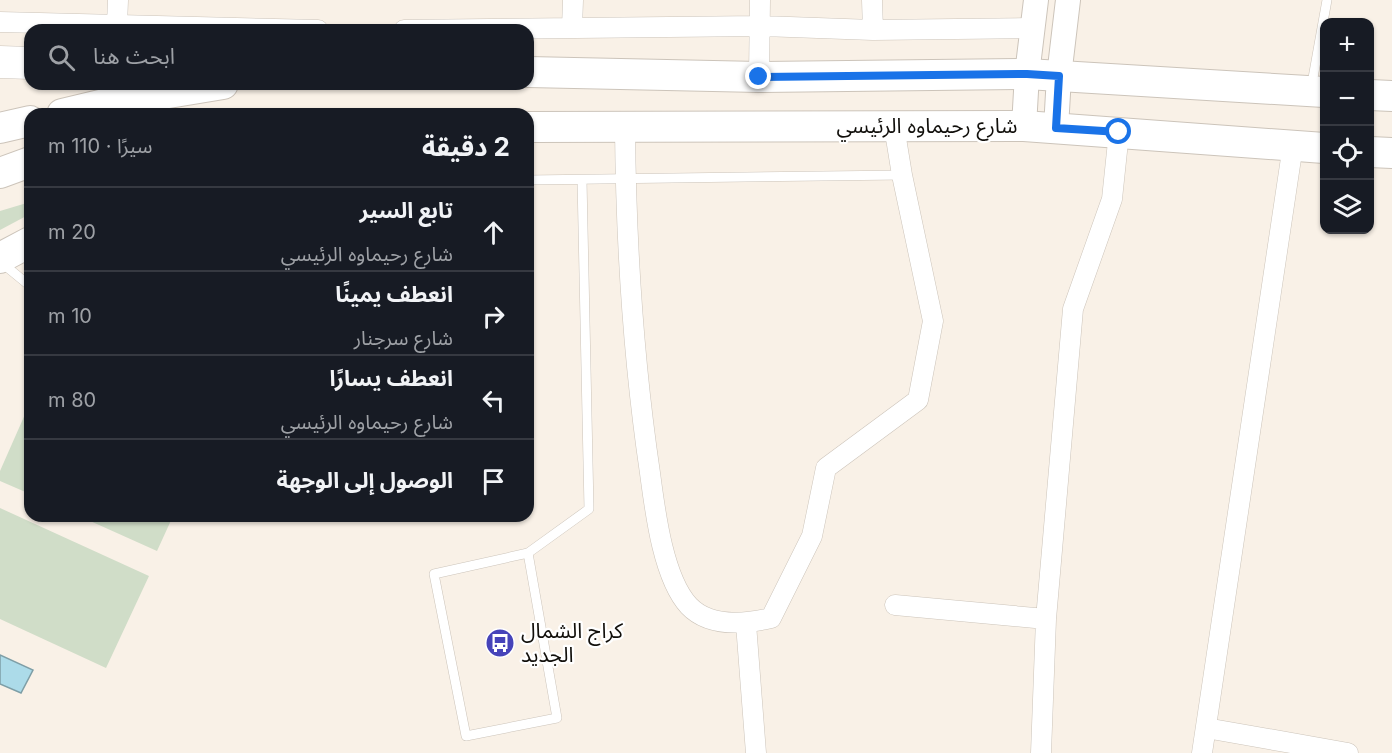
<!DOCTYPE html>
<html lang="ar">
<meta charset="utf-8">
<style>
:root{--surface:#171b24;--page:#20242c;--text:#f1f3f6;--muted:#9ea1a6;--line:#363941}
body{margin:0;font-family:Inter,"Noto Sans Arabic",sans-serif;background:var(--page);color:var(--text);direction:rtl}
.controls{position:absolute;right:18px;top:18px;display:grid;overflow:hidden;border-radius:12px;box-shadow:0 2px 4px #0004}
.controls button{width:54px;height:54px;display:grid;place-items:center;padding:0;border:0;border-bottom:2px solid var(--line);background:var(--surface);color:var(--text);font:30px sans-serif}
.stop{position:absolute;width:18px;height:18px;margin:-14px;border:4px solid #1a73e8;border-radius:50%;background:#fff}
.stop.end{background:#1a73e8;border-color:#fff;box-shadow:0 2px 6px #0008}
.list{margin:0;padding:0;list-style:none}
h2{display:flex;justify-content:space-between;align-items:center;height:78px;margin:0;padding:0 24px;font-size:26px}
h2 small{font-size:20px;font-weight:400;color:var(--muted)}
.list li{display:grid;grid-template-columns:39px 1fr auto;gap:18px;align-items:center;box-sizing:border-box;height:84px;padding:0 24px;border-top:2px solid var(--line)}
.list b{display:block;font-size:22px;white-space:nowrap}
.list p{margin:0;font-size:20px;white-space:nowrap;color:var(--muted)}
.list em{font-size:20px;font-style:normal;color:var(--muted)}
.icon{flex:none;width:33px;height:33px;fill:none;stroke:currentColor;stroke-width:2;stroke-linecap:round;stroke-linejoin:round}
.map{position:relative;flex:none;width:1392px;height:753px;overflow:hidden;direction:ltr}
.search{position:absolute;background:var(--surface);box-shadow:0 2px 4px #0004;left:24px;top:24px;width:510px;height:66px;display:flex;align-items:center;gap:15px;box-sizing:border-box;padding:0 21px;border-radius:18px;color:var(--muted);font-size:22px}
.panel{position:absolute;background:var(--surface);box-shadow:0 2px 4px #0004;left:24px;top:108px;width:510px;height:414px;border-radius:18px;direction:rtl}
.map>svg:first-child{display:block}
.green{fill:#d0ddc8}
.water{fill:#acdbe9;stroke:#7e9ea6;stroke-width:1.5}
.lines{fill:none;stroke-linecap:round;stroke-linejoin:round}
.service-casing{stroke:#ccc4ba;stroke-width:10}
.minor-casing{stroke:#ccc4ba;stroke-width:21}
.tertiary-casing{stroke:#ccc4ba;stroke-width:26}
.primary-casing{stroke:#ccc4ba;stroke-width:32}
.trunk-casing{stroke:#ccc4ba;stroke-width:33}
.service{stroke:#fff;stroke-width:9}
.minor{stroke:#fff;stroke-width:20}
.tertiary{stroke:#fff;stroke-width:24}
.primary{stroke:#fff;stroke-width:30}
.trunk{stroke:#fff;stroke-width:32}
.route{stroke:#1a73e8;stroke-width:8}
.labels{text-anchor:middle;stroke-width:4.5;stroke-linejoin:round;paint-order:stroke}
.street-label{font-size:21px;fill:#110f0b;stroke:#fff}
.poi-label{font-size:21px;fill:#110f0b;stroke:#fff;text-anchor:start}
</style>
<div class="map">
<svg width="1392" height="753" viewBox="0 0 1392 753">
<rect width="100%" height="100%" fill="#f9f1e7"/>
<!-- green -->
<path class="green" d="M30 202V214L0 230V211Z
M30 403V494L0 481V471Z
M0 508 149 576 106 668 0 619Z
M79 516H173L157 551Z"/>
<!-- water -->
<path class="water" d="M0 655 33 670 21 693 0 684Z"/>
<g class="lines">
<!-- service casing -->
<g class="service-casing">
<path id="service" d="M1311 89 1327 0
M528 180 902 175
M2 263 30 286
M528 553 434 574 466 736 557 718 528 553 589 509 582 180"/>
</g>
<!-- minor casing -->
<g class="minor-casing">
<path id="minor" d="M872 0 873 30
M0 22 318 30
M117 25 118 0
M572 28 573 0
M404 30 760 26 873 30 1031 28
M759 77 760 0
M625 128C626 243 633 358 650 473 655 511 663 578 689 606 710 628 745 624 771 618L812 536 826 468 918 400 933 321 902 175 894 126
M895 605 1046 619
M746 624 756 753
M1206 728 1348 753
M1041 753 1046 619 1073 309 1112 199 1119 132
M1202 753 1293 145"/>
</g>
<!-- tertiary casing -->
<g class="tertiary-casing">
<path id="tertiary" d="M1024 126 1027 74 1036 0
M1056 128 1059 76 1068 0"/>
</g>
<!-- primary casing -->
<g class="primary-casing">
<path id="primary" d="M528 72 759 77 1027 74 1324 92
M1370 95 1392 96
M62 114 108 103 223 84
M528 127 1024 126 1324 148
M0 128 30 121
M1370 152 1392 153
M0 173 30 162
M0 258 30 242"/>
</g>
<!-- trunk casing -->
<g class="trunk-casing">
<path id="trunk" d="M0 62 30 63"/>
</g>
<!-- service -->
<use href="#service" class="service"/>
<!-- minor -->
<use href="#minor" class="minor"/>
<!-- tertiary -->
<use href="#tertiary" class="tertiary"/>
<!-- primary -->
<use href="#primary" class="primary"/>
<!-- trunk -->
<use href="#trunk" class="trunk"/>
</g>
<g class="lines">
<!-- route -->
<path class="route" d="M759 77 1027 74 1059 76 1056 128 1119 132"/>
</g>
<!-- icons -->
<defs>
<g id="bus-disc" transform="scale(1.5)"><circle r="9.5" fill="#4643b9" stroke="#fff"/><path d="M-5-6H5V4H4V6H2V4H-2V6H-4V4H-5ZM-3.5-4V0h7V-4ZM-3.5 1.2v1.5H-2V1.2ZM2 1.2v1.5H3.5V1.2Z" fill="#fff"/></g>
</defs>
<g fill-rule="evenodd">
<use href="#bus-disc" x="500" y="643"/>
</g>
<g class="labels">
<!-- street labels -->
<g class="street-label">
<text x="927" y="133">شارع رحيماوه الرئيسي</text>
</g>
<!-- poi labels -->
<g class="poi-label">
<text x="521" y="638">كراج الشمال<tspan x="521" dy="24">الجديد</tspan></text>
</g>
</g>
</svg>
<div class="controls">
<button>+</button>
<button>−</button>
<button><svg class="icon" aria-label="locate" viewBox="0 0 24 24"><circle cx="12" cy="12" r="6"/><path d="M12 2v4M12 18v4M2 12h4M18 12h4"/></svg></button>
<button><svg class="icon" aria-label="layers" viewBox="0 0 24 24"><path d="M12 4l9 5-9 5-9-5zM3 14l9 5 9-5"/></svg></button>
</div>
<div class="stop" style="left:1119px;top:132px"></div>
<div class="stop end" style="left:759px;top:77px"></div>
<div class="search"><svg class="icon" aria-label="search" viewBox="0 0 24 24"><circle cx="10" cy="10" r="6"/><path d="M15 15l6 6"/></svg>ابحث هنا</div>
<section class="panel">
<h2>2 دقيقة<small>سيرًا · 110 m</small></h2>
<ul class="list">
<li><svg class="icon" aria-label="ahead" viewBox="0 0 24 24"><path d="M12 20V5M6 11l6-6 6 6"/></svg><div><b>تابع السير</b><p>شارع رحيماوه الرئيسي</p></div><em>20 m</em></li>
<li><svg class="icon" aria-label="right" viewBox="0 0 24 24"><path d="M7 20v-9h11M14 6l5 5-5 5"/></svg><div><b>انعطف يمينًا</b><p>شارع سرجنار</p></div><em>10 m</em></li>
<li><svg class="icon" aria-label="left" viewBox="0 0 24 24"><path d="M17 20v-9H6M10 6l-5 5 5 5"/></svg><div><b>انعطف يسارًا</b><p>شارع رحيماوه الرئيسي</p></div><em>80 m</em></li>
<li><svg class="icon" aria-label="arrive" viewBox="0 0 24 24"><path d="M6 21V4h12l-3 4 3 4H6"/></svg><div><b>الوصول إلى الوجهة</b></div></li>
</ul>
</section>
</div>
